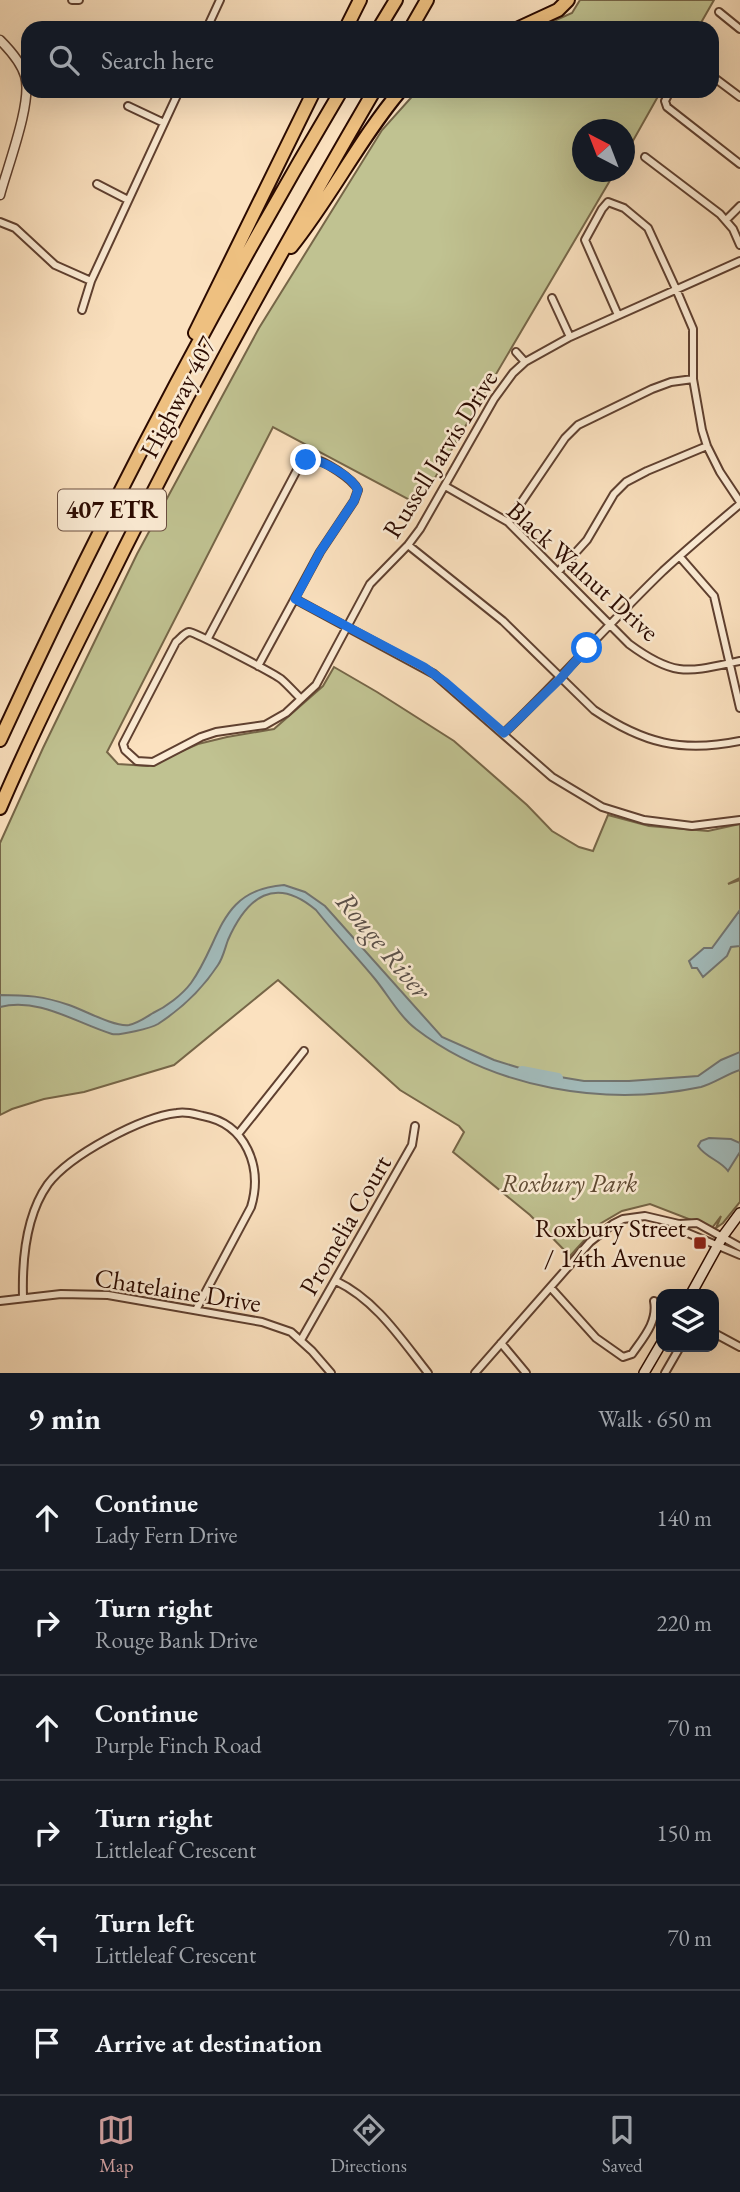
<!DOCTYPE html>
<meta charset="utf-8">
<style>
:root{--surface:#171b24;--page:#242831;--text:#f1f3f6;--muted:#9ea1a6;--line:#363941;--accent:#c59692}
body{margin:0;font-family:"EB Garamond",serif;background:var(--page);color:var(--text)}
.controls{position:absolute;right:21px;bottom:21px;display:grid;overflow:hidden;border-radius:14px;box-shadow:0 7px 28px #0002}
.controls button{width:63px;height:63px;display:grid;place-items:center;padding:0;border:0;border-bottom:2px solid var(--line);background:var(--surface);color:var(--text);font:35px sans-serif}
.compass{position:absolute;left:572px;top:119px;width:63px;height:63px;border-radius:50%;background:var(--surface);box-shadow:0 7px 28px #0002;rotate:318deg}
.stop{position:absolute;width:21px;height:21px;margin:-16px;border:5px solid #1a73e8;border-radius:50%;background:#fff}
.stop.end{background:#1a73e8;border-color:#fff;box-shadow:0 2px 7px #0008}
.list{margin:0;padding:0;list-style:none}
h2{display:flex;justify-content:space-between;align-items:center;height:91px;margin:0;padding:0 28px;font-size:30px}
h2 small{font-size:23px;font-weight:400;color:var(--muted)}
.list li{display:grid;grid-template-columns:46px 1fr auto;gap:21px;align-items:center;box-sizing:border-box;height:105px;padding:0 28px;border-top:2px solid var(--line)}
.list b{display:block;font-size:26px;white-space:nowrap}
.list p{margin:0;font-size:23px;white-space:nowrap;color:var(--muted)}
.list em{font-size:23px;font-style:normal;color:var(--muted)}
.icon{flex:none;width:38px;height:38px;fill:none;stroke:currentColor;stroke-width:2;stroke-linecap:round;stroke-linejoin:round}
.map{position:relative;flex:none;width:740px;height:1373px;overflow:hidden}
.search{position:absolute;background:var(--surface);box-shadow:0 7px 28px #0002;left:21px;right:21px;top:21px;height:77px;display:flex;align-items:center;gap:18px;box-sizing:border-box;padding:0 24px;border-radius:21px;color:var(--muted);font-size:26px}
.sheet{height:721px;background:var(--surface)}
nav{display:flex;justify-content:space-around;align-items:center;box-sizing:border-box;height:98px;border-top:2px solid var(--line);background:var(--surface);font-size:19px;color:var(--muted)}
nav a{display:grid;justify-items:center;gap:4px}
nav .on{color:var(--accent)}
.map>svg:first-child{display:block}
.green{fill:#c0c291;stroke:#766648;stroke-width:2}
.water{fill:#a2bbbb;stroke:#727470;stroke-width:2}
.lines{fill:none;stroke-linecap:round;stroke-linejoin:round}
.river{stroke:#a2bbbb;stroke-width:10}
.minor-casing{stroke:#5f4030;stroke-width:10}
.tertiary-casing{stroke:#5f4030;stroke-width:11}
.secondary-casing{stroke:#2b0a00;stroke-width:12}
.motorway-casing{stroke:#2b0a00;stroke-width:16}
.minor{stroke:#fcecd5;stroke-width:6}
.tertiary{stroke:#fcecd5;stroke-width:8}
.secondary{stroke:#fcecd5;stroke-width:9}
.motorway{stroke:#eec080;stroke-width:12}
.route{stroke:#1a73e8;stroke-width:9}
.poi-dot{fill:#8f2418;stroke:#fcecd5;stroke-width:2.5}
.labels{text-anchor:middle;stroke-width:5;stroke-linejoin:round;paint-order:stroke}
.shield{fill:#fcecd5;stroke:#6a4e40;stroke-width:2}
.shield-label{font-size:24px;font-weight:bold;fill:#2b0a00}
.street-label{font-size:26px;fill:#2b0a00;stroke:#fcecd5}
.park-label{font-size:26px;font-style:italic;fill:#5f4a33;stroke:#fcecd5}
.poi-label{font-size:26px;fill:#2b0a00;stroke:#fcecd5;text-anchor:end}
.water-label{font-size:28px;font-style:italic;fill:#5b514b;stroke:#fcecd5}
</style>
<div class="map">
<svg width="740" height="1373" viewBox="0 0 740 1373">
<rect width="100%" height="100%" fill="#fbe1bf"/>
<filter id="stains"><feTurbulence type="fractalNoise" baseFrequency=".00286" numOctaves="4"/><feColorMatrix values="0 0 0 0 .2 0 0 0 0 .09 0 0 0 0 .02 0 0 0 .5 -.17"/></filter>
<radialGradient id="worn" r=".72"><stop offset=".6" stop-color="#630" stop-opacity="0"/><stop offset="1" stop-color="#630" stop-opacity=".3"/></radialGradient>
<!-- green -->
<path class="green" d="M580 0H714L698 28H538L572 13Z
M417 91H661L625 155 624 130H582V172H615L419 505 273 427 107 752 118 764 148 766 198 744 227 737 274 729 323 686 334 667 377 692 454 741 527 805 552 831 579 847 593 851 608 815 649 826 708 831 740 824V878L728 884 740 880V1202L723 1223 716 1228 721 1216 712 1228 650 1204 622 1211 598 1225 570 1256 530 1215 453 1152 464 1132 459 1126 400 1090 278 980 174 1065 84 1092 44 1099 12 1109 0 1115V843L43 748 137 554 259 328 382 130Z"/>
<!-- water -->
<path class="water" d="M284 885 305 892 325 906 442 1037 494 1060 536 1073 584 1081H629L698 1076 721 1060 740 1052V1070C727 1074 713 1084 701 1087 606 1107 494 1089 416 1029 400 1017 388 995 375 979 356 956 335 934 316 910 275 875 247 897 228 940 225 948 223 958 218 965 203 988 181 1009 158 1024 151 1028 119 1036 112 1034 76 1023 39 997 0 1007V995C27 995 43 996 69 1005 84 1010 114 1027 129 1025 138 1023 145 1018 153 1013 166 1007 182 995 191 983 222 940 218 890 284 885Z
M740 910V946L731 947 727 956 703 977 697 968H692L689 961 704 948H712Z
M709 1138 731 1139 740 1143V1152L728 1171C720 1160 706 1158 698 1146L701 1141Z"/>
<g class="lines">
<!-- river -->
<path class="river" d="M522 1071 558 1078"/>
<!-- minor casing -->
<g class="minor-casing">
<path id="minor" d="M72 0H79
M719 12 740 29
M207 28 220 0
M712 76 740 97
M670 91 665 101 667 107 740 164
M128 106 164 123
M645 157 720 214 733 229 740 245
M97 184 128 200
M726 220 740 206
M0 222 15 228 55 265 91 281
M552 298 570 337
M82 310 91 281 179 91
M618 315 585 240 602 209 608 202 624 208 648 228 676 289 693 329V379L702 430 707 446 720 472 740 502
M516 352 525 362
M445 486 508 522 629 644C675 678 688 672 740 661
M508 522 565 438 578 425 652 389 671 382 693 379
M408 545 503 621 594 710C643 743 681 753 740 741
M680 557 714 596 740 708
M558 572 587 540 614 494 626 482 647 471 707 446
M295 599 434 674 552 777 602 807 644 820 692 826 740 820
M208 638 298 468C302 464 305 459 312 459 324 460 353 479 358 490L354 501 320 552 258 666
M301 699C294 692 288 685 281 679 273 673 195 632 189 632 184 633 180 639 176 642L123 744 125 750 137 761 153 762 201 737 216 732 265 725 286 713 316 685 370 584 408 545 420 529 494 399 513 373 525 362 570 337 740 261
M504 733C559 681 608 624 663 571 688 548 714 526 740 504
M239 1133 304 1051
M679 1224 683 1231 740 1255
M336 1281C376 1300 401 1339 428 1373
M551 1288 596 1338 623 1357 632 1354C643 1338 658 1322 654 1301
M23 1297C22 1260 26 1215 48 1184 70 1155 141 1117 177 1113 186 1111 194 1114 203 1116 246 1124 263 1167 251 1207L196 1310
M0 1301 61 1294 108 1295 262 1322 291 1332 312 1351 331 1373
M714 1333 740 1347
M301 1340 412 1145 415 1126
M501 1343 526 1373
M475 1373 590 1242 613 1224 623 1219 645 1216 679 1224 697 1223 740 1247
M665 1373 680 1347"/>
</g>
<!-- tertiary casing -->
<g class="tertiary-casing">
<path id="tertiary" d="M0 40C10 50 21 62 25 76 33 101 7 168 0 195"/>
</g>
<!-- secondary casing -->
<g class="secondary-casing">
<path id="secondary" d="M691 1294 723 1236 740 1213
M644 1373 661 1344"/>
</g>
<!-- motorway casing -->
<g class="motorway-casing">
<path id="motorway" d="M346 28 360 0
M379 28 396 0
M411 28 427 0
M519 28 558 10 568 0
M291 247C331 197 359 140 400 91
M195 333 314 91
M0 740C102 518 216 301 341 91
M0 808C32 733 68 661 105 588 188 419 279 254 374 91"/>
</g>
<!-- minor -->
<use href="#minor" class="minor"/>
<!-- tertiary -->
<use href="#tertiary" class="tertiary"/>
<!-- secondary -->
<use href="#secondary" class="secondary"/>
<!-- motorway -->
<use href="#motorway" class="motorway"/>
</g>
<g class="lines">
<!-- route -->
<path class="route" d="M306 460C320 457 352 477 358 490L354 501 320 552 295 599 424 667 445 682 504 733 560 679 587 648"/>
</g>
<!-- markers -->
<rect class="poi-dot" x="693" y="1236" width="14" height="14" rx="3.5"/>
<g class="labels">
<!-- shield labels -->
<rect class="shield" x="58" y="489.5" width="108" height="41" rx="5"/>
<g class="shield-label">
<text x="112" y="518">407 ETR</text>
</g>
<!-- street labels -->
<g class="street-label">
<text transform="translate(178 397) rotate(-62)" y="9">Highway 407</text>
<text transform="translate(440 454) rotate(-58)" y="9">Russell Jarvis Drive</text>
<text transform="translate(583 571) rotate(42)" y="9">Black Walnut Drive</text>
<text transform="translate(345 1225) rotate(-60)" y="9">Promelia Court</text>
<text transform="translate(178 1290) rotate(9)" y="9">Chatelaine Drive</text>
</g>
<!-- park labels -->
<g class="park-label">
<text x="569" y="1192">Roxbury Park</text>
</g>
<!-- poi labels -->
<g class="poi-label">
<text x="686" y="1237">Roxbury Street<tspan x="686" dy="30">/ 14th Avenue</tspan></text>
</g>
<!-- water labels -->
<g class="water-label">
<text transform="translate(384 945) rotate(50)" y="10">Rouge River</text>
</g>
</g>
<rect width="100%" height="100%" filter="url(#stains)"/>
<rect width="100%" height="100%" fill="url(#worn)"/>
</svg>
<div class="controls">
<button><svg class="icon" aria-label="layers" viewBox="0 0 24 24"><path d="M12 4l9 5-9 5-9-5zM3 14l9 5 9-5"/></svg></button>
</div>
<svg class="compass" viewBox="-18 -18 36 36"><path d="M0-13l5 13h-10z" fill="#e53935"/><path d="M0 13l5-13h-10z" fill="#9ea1a6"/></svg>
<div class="stop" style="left:587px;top:648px"></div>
<div class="stop end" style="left:306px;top:460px"></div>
<div class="search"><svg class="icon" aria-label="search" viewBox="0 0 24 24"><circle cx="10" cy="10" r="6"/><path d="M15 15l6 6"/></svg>Search here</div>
</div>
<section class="sheet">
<h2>9 min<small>Walk · 650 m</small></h2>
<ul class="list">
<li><svg class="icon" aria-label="ahead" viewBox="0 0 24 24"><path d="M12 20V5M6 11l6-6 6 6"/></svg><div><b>Continue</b><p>Lady Fern Drive</p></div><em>140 m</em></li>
<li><svg class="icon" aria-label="right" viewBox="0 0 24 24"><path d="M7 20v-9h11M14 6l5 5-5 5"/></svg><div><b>Turn right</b><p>Rouge Bank Drive</p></div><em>220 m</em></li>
<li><svg class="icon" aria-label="ahead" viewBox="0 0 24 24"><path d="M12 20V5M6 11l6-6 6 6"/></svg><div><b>Continue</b><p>Purple Finch Road</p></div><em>70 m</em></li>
<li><svg class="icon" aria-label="right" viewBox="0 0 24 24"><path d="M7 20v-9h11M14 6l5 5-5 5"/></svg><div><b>Turn right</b><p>Littleleaf Crescent</p></div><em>150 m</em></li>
<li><svg class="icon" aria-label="left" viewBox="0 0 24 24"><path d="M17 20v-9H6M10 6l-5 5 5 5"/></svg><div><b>Turn left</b><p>Littleleaf Crescent</p></div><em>70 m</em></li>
<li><svg class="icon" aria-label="arrive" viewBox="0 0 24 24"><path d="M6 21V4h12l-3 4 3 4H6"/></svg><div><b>Arrive at destination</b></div></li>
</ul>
</section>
<nav>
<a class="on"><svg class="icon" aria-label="map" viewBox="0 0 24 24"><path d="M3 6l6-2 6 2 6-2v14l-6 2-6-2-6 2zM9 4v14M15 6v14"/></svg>Map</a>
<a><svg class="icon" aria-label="directions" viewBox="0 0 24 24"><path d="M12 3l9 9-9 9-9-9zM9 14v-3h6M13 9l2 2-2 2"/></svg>Directions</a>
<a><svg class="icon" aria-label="saved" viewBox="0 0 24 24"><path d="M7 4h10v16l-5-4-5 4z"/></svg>Saved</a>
</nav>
